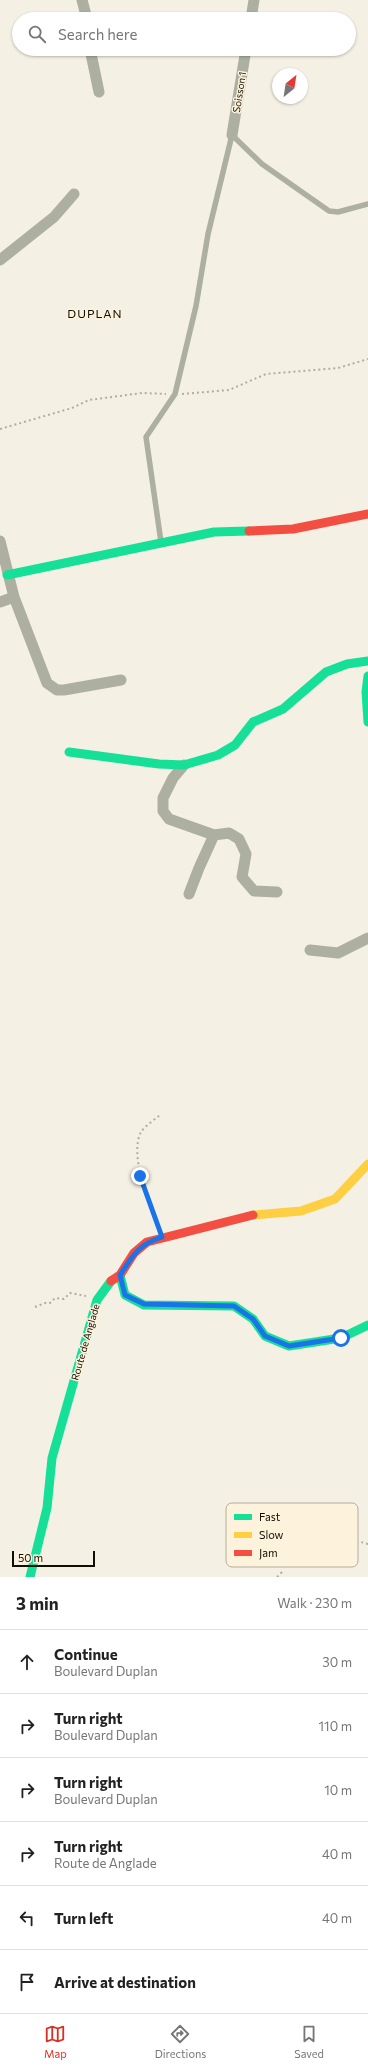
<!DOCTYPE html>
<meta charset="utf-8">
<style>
:root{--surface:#fff;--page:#f2f2f2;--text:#222;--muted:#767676;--line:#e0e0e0;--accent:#d93025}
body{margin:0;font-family:Commissioner,sans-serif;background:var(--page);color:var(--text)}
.compass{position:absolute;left:272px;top:68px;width:36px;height:36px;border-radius:50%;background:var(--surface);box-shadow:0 1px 3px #0004;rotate:30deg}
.scale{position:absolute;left:12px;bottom:10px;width:83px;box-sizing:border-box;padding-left:4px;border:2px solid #120e05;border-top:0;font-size:11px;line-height:14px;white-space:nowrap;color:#120e05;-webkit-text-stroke:3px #fdf3dc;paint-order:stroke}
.stop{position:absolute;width:12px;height:12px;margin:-9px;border:3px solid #1a73e8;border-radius:50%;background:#fff}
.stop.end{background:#1a73e8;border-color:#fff;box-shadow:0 1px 4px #0008}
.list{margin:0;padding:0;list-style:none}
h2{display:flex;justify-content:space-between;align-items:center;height:52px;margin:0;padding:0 16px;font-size:17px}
h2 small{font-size:13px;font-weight:400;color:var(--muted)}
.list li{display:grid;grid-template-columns:26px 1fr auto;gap:12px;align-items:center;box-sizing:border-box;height:64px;padding:0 16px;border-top:1px solid var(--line)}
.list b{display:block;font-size:15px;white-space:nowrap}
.list p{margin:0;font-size:13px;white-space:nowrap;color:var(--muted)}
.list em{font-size:13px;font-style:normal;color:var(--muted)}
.icon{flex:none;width:22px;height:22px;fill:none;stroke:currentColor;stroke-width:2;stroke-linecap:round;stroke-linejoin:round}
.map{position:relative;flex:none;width:368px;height:1577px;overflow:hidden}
.search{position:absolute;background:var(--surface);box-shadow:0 1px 3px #0004;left:12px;right:12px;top:12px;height:44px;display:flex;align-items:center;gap:10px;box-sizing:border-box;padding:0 14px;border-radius:22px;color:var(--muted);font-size:15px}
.sheet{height:436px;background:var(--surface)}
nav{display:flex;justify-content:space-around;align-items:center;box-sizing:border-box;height:56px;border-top:1px solid var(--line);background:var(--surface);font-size:11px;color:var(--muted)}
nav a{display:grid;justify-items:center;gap:2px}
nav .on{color:var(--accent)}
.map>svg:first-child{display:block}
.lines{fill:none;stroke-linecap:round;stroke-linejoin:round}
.path{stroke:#aeaea3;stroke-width:2;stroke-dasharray:2 3;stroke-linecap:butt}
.lane{stroke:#adafa1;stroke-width:5.5}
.street{stroke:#adafa1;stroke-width:11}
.fast{stroke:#16e098;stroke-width:9}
.slow{stroke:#ffcf43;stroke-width:9}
.jam{stroke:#f24e42;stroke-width:9}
.route{stroke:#1a73e8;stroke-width:5}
.labels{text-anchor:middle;stroke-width:3;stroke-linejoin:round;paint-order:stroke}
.street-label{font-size:10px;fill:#120e05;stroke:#fdf3dc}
.quarter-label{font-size:12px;letter-spacing:1px;fill:#120e05;stroke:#fdf3dc}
.key{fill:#fdf3dc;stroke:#b6ae9c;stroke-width:1}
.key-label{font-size:11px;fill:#120e05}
</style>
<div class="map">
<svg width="368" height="1577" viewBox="0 0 368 1577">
<rect width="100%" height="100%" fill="#f5f0e4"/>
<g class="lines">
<!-- path -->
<path class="path" d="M182 394 229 390 266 374 338 368 368 359
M0 429 72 408 89 400 142 393 166 394
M158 1226C149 1205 129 1154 141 1132 145 1126 154 1120 160 1115
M35 1307 45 1303H50L55 1298 64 1299 70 1293 86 1296
M317 1543C339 1537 347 1538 368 1544
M277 1577 282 1572"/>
<!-- lane -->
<path class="lane" d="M232 135 262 164 329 211 338 212 368 204
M161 542 146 437 175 394 196 306 208 234 232 135"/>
<!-- street -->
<path class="street" d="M82 0 87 19
M251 19 254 0
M90 49 99 92
M232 135 246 49
M0 260 54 217 74 194
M0 541 14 597 47 683 57 690H64L121 680
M0 602 14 597
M184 765 173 778 163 798V811L169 819 214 835 229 833 239 839 246 854 242 877 254 891 277 892
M189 894 199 868 214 835
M310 950 338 953 368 938"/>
<!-- fast -->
<path class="fast" d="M7 575 214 532 249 531
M368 676 366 692 368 722
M69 752 159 764 184 765 218 755 235 745 253 722 283 709 326 672 347 664 368 661
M120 1275 125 1295 144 1305 234 1306 253 1319 265 1336 289 1346 341 1338 368 1325
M30 1577 47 1508 52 1458 97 1300 111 1281"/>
<!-- slow -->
<path class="slow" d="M253 1215 301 1211 335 1199 368 1164"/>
<!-- jam -->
<path class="jam" d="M249 531 293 529 368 514
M111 1281 120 1275 134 1253 147 1242 253 1215"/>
</g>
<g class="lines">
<!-- route -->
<path class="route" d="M140 1176 162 1237C138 1245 134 1254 120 1275L125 1295 144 1304 234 1306 253 1319 265 1336 289 1346 341 1338"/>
</g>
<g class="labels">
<!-- street labels -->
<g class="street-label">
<text transform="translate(239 92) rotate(-81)" y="4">Soisson 1</text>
<text transform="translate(85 1342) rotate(-74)" y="4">Route de Anglade</text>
</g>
<!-- quarter labels -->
<g class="quarter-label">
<text x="95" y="318">DUPLAN</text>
</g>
</g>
<!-- legend -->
<rect x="226" y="1503" width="132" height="64" rx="6" class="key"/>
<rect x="234" y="1514" width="18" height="6" fill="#16e098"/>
<rect x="234" y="1532" width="18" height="6" fill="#ffcf43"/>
<rect x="234" y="1550" width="18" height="6" fill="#f24e42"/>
<g class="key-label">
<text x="259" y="1521">Fast</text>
<text x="259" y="1539">Slow</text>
<text x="259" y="1557">Jam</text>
</g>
</svg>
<svg class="compass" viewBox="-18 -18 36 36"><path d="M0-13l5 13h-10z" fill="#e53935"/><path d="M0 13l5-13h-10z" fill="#767676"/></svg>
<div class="scale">50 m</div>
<div class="stop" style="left:341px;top:1338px"></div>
<div class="stop end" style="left:140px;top:1176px"></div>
<div class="search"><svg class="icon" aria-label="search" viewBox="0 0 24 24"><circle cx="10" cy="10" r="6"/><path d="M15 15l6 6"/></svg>Search here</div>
</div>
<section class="sheet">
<h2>3 min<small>Walk · 230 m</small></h2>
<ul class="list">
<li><svg class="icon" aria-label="ahead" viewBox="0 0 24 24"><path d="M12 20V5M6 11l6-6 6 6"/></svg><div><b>Continue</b><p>Boulevard Duplan</p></div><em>30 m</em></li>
<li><svg class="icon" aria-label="right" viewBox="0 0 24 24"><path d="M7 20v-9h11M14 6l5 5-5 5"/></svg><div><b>Turn right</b><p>Boulevard Duplan</p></div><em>110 m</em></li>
<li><svg class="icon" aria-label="right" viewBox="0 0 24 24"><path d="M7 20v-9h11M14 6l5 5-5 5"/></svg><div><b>Turn right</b><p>Boulevard Duplan</p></div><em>10 m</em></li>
<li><svg class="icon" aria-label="right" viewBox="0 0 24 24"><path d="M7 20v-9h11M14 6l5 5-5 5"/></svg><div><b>Turn right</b><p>Route de Anglade</p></div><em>40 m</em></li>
<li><svg class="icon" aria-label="left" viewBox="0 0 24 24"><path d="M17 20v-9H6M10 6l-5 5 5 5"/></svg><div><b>Turn left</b></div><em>40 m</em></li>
<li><svg class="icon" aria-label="arrive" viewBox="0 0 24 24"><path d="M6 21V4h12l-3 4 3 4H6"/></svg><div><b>Arrive at destination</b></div></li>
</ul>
</section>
<nav>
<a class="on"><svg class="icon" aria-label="map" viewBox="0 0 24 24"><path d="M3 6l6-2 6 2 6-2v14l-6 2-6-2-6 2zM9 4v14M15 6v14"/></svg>Map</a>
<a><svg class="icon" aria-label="directions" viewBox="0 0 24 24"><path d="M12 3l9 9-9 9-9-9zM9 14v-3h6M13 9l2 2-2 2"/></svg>Directions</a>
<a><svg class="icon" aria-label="saved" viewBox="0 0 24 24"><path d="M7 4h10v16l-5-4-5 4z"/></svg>Saved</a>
</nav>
